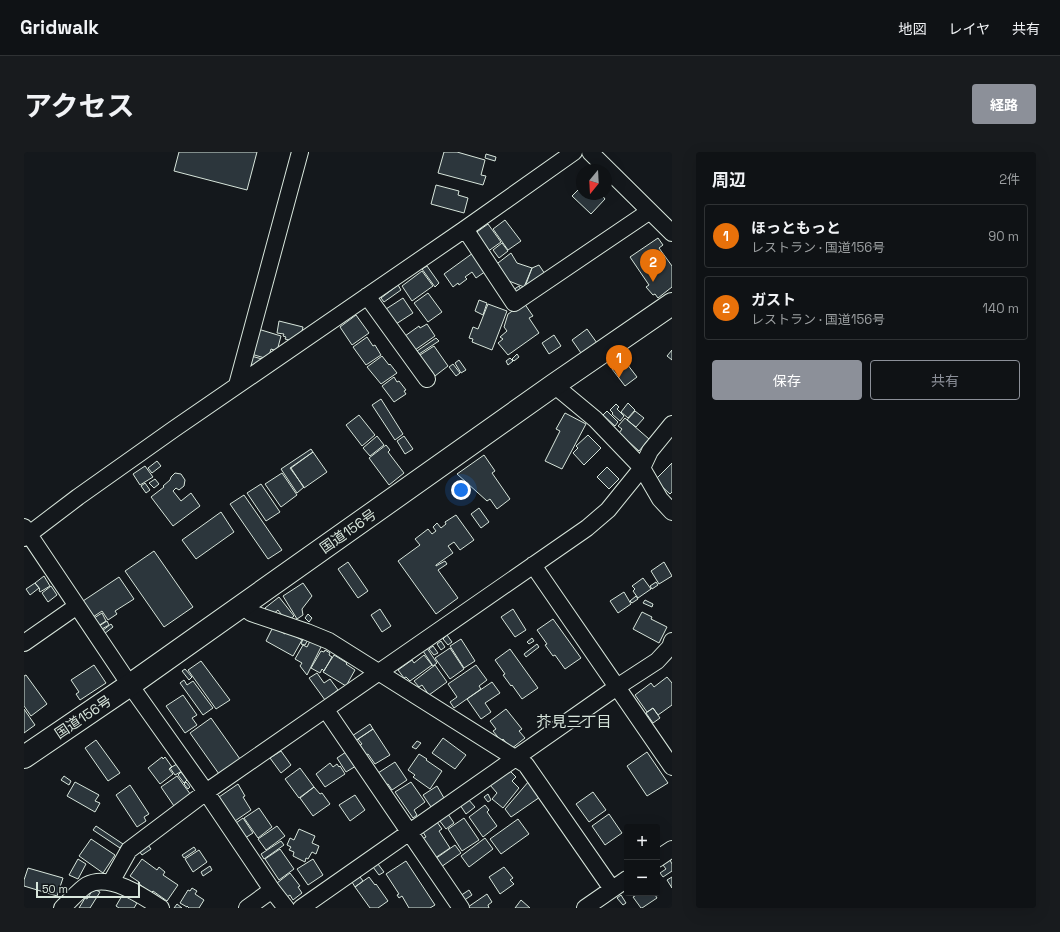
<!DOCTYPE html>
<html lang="ja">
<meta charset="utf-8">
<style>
:root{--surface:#0f1215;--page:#181b1e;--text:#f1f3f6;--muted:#9b9ea0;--line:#2f3234;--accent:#8c9099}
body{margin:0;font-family:"Space Grotesk","Noto Sans JP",sans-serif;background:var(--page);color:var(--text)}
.controls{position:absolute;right:12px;bottom:12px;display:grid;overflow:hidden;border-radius:4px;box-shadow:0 4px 16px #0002}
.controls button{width:36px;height:36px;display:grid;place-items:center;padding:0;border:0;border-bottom:1px solid var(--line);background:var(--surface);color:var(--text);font:20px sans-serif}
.compass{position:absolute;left:552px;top:12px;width:36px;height:36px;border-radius:50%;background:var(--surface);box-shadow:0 4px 16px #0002;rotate:198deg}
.scale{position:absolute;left:12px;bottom:10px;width:104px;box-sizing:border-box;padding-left:4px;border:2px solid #d8e6dc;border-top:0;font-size:11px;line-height:14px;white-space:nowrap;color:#d8e6dc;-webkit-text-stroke:3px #14181c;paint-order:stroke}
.you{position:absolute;left:437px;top:338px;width:14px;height:14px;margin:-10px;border:3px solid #fff;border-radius:50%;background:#1a73e8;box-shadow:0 0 0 6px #1a73e833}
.badge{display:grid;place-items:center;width:26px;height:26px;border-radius:50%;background:var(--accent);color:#fff;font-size:13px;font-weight:700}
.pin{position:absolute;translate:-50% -33px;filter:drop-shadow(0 1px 2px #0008)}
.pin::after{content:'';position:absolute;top:21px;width:14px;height:12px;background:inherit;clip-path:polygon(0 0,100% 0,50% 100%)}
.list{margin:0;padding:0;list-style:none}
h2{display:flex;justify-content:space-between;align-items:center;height:52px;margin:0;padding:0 16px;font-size:17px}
h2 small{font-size:13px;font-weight:400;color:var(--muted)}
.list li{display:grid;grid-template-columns:26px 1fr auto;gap:12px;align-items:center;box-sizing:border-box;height:64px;margin:0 8px 8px;padding:0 8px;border:1px solid var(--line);border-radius:4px}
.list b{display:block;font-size:15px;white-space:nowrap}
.list p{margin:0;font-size:13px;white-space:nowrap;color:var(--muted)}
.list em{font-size:13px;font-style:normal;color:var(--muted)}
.actions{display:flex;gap:8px;padding:12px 16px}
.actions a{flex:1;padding:9px 0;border:1px solid var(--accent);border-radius:4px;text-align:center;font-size:14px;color:var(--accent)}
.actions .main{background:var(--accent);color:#fff}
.map{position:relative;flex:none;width:648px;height:756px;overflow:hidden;border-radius:4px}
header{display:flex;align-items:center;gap:24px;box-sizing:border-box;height:56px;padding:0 20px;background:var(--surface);border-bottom:1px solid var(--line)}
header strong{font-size:19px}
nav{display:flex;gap:22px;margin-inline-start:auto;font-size:14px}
.intro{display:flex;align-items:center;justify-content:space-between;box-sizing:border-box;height:96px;padding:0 24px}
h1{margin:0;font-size:28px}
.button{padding:10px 18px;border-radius:4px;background:var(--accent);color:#fff;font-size:14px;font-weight:700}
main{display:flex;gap:24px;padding:0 24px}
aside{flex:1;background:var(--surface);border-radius:4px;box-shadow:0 4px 16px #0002}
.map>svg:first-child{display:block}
.building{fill:#2c363c;stroke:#d8e6dc}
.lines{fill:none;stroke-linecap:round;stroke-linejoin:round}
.minor-casing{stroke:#d8e6dc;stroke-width:18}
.highway-casing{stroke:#d8e6dc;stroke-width:24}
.minor{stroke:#14181c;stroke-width:16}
.highway{stroke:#14181c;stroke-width:22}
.labels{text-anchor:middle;stroke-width:3;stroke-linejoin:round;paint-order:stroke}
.street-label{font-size:14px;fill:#d8e6dc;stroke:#14181c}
.neighbourhood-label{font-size:15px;fill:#d8e6dc;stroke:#14181c}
</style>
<header>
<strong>Gridwalk</strong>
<nav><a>地図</a><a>レイヤ</a><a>共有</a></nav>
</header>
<div class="intro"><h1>アクセス</h1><a class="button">経路</a></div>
<main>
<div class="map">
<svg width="648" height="756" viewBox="0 0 648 756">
<rect width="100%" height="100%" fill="#14181c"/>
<!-- building -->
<path class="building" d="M155 0H233L223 38 150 19Z
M420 0H433L461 8 457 23 462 24 459 33 414 21Z
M462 2 472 5 471 9 461 6Z
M412 33 435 39 434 43 444 46 440 61 407 52Z
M558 34V42H577L581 47 567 62 548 44Z
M481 68 497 89 484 98 469 77Z
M464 72 477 90 463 100 450 82Z
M634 86 639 93 635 96 648 114V135L634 146 631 142 629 143 622 135 625 133 606 105Z
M478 91 484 99 475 106 469 98Z
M449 101 462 119 452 126 448 120 441 125 443 127 435 133 434 131 429 135 420 122Z
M487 101 493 111 508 116 500 135 480 127 470 114Z
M515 113 521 122 503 134 502 132 508 116Z
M403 114 415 131 411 135 398 117Z
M398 119 409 134 388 149 378 134Z
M374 133 377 138 360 150 357 146Z
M495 134 498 139 492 143 489 138Z
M404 141 418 160 404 170 390 151Z
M379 146 389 161 372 172 362 157Z
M455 148 463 151 459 163 451 159Z
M500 151 509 164 505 166 515 181 484 203 474 191 479 187 476 185 483 179 480 175 484 162Z
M464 152 483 159 468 198 448 190 449 187 445 186 449 175 454 177Z
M332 163 345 181 328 193 316 175Z
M255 169 279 175 277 184 269 189 261 187 262 185 259 184 260 182 253 181Z
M403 172 411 184 391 198 381 184 395 174 396 176Z
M234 177 257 184 253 199 247 197 244 207 227 202Z
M563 177 573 191 557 201 548 188Z
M530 183 537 194 525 202 518 191Z
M343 185 349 194 351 193 357 203 342 213 329 195Z
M412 186 415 189 395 202 393 199Z
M410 194 424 214 411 224 407 218 406 219 396 203Z
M648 198V208L643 204Z
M493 202 495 205 490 209 488 207Z
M227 204 242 208 223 217Z
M358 204 365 213 366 212 373 221 357 232 343 215Z
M486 206 489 209 484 213 482 209Z
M435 208 442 218 437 221 431 211Z
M600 208 613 225 601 234 588 217Z
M429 212 436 221 432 224 425 215Z
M370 225 373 230 375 229 382 238 380 239 382 242 370 250 358 234Z
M357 247 379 282 371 288 348 253Z
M604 251 611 258 604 266 597 260Z
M592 252 595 255 593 257 600 264 596 269 588 262 589 261 586 258Z
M583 259 594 270 591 274 579 263Z
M611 259 620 266 612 275 603 268Z
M541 261 562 272 538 317 521 309 536 279 532 277Z
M335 263 351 283 338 294 322 273Z
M601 266 625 287 615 299 595 281 598 277 594 274Z
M564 283 577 296 560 313 549 301 554 296 552 294Z
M353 284 360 293 346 304 339 296Z
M380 284 389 297 381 302 373 289Z
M362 293 366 298 364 300 380 321 365 333 345 306Z
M287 297 289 300 266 316 280 335 273 341 257 317Z
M289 300 303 320 280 336 267 316Z
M460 303 471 319 468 321 486 347 473 357 466 347 463 349 433 322Z
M133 309 137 314 128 321 124 316Z
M648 311V340L646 342 632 329V327Z
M121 314 129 325 116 333 109 322Z
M583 315 595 327 585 337 573 325Z
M151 321 157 322 161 328 160 334 155 338 152 336 149 339 157 349 167 341 176 354 149 374 127 345 140 335 139 334 146 328 147 325Z
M258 321 273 343 257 355 241 332Z
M131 327 135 332 130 336 125 331Z
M121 331 126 338 122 341 117 334Z
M237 332 256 360 242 369 223 341Z
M220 343 258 398 244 407 206 352Z
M455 356 465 370 457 376 447 362Z
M197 360 210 380 172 407 158 388Z
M432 363 450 388 436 398 430 390 424 394 429 401 412 413V414L421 409 423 412 414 418 434 446 412 462 374 409 396 393 391 387 404 377 408 382 412 379 409 375 413 371 417 376 422 372 421 370Z
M130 399 169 455 140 475 101 419Z
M324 410 344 439 334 446 314 417Z
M640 410 648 424 635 432 627 419Z
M20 424 26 434 16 440 15 438 16 437 11 431Z
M95 425 110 447 91 459 93 462 84 468 78 459 69 465 59 449Z
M619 426 627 437 614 446 609 439 611 437 608 434Z
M632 430 634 433 628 437 626 434Z
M11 431 15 436 6 443 2 437Z
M279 431 288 444 278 457 279 463 273 467 259 444Z
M27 434 33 443 24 450 18 441Z
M600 440 607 452 594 461 586 449Z
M612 444 614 447 608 451 606 449Z
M255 445 270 464 263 470 254 458 247 464 241 456Z
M621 448 629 452 628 455 619 451Z
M356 457 367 474 358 480 347 463Z
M489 457 502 478 491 485 477 465Z
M618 460 628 465 627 467 643 475 635 491 609 477Z
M78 461 82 469 74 474 70 466Z
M284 462 288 466 285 470 281 466Z
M529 467 557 506 541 517 531 503 529 504 521 493 523 492 513 478Z
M83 469 85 473 78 477 75 474Z
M87 472 89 475 80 482 78 479Z
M249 475 261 482 263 480 278 488 269 504 242 489Z
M281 482 286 484 281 493 277 492Z
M423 483 428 490 424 493 419 487Z
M508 486 510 489 505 492 503 490Z
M287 487 298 493 283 523 276 514 278 511 271 507 279 493 283 495Z
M437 487 451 509 440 516 426 494Z
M417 489 421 495 417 498 413 492Z
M513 492 515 495 502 505 500 502Z
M409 494 414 501 410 503 405 497Z
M403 496 413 511 409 514 399 499Z
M426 496 440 517 426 527 411 506Z
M486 497 514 536 498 547 488 533 487 534 479 523 481 522 471 508Z
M301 498 306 501 305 503 308 505 300 519 298 517 296 521 287 516 297 499 300 500Z
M310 503 323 511 322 512 331 518 322 534 299 520Z
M400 503 408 513 386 529 382 525 380 526 374 518 388 508 390 511Z
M177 509 206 548 192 557 164 518Z
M70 513 82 531 56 548 52 542 55 540 47 528Z
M411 513 423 530 405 543 398 533 395 535 390 529Z
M452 513 463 528 455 534 457 537 430 556 426 550 433 545 424 532Z
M161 517 168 525 165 528 158 519Z
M293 521 300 531 306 527 314 538 301 548 285 526Z
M2 523 23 552 7 564 0 554V524Z
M643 525 648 531V553L634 563 629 556 623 560 611 543 627 531 630 535Z
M160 528 163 533 169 529 189 556 179 563 156 531Z
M468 530 476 541 461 551 467 560 457 567 443 547Z
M159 543 173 563 168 566 173 573 161 581 142 554Z
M629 556 636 566 629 571 622 561Z
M0 557 11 573 0 581Z
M482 557 498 577 495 579 501 586 487 597 479 587 477 589 469 579 472 577 466 569Z
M187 566 216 607 195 622 166 581Z
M346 572 349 577 331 589 328 584Z
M349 577 366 603 351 612 344 602 342 603 336 593 338 592 334 587Z
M419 586 442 603 431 617 408 601Z
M72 588 96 621 84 629 61 596Z
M393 589 397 591 392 597 388 595Z
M257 599 267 613 257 621 246 606Z
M322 600 332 614 322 620 313 606Z
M623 600 644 631 623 644 603 614Z
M395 602 403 607 402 608 418 619 406 637 389 625 391 623 384 618Z
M138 605 139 607 141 605 148 615 145 617 149 622 136 632 124 616Z
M371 610 383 628 368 638 364 632 362 633 354 621Z
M306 611 309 615 313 612 315 615 316 614 321 622 301 635 292 622Z
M153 612 158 619 151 623 146 616Z
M276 616 290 635 275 646 261 627Z
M486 619 492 625 488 629 495 636 479 656 468 647 473 641 466 633Z
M157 620 163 628 160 631 154 623Z
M40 624 47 629 45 633 37 628Z
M153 624 167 643 150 654 137 635Z
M505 629 516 645 487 665 481 657Z
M51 630 75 643 71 649 76 651 71 660 43 644Z
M162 630 166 635 164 637 160 632Z
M387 630 401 650 390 658 393 663 389 666 371 640Z
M214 632 221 644 219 645 227 658 211 669 195 645Z
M106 633 125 662 120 665 122 669 113 675 92 643Z
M413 634 420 646 407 655 399 643Z
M290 635 296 642 298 641 306 652 289 664 276 646Z
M569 640 582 658 565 670 552 652Z
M464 642 467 648 464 650 460 645Z
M331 643 341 658 326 669 315 653Z
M444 647 451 655 442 662 436 653Z
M461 653 465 658 463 660 473 674 459 685 445 665Z
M235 656 248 675 234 686 220 666Z
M424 662 430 671 422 677 415 668Z
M585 662 598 681 581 693 568 674Z
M219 666 229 681 221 686 212 671Z
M440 666 455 688 438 699 424 677Z
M494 667 505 682 477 702 466 687Z
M413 670 418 677 415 679 426 696 411 706 398 687 402 685 399 680Z
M72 674 99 692 96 696 69 678Z
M253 674 261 684 242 698 234 687Z
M275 677 291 684 288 691 295 694 292 702 288 700 284 707 282 706 281 710 269 704 270 700 265 698 267 695 263 693 266 686 270 688Z
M461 686 469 697 445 715 437 704Z
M67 687 91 703 79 721 55 704Z
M257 689 260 693 240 707 237 702Z
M124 693 127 697 118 703 115 699Z
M431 693 437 701 417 715 411 707Z
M170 695 172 698 160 706 158 703Z
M256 697 270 717 255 728 241 707Z
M175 698 183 710 169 720 161 707Z
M54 707 62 712 54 727 45 723Z
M118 707 133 718 135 715 141 720 139 723 154 733 143 749 129 739 127 741 114 731 115 730 106 724Z
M289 707 299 723 284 733 273 717Z
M646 708 648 712V719L639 725 636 721 642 717 639 713Z
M382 709 411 753 406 756H385L378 744 375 746 373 743 375 742 362 722Z
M354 712 360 720 355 723 349 715Z
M186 714 188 718 179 724 177 720Z
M480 715 489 726 486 728 490 732 476 742 465 725Z
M4 716 39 726 33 744 0 734V728Z
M266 721 276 734 274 735 278 741 269 748 266 743 263 745 253 731Z
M336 725 339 729 331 735 328 730Z
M345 725 351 733 352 732 364 749 354 756H346L331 735Z
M648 725V736L643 728Z
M168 736 173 739 171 742 180 748 175 756H165L163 754V755L156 751 164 738 166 739Z
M72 738 76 740 66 756H55L61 746 63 747 68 739Z
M445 738 448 743 439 749 436 744Z
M609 741H630L633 746 618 756H617L609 745 611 744Z
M99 742 113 751 110 756H95L92 754Z
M463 742 468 750 464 753 465 756H445L444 755Z
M597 743 602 751 599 753 593 746Z
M497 748 506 756H491Z
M153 752 158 756H150Z"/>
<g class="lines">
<!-- minor casing -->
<g class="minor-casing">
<path id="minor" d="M566 0 648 81
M441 77 490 151 626 59
M343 144 403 227
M213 233 276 0
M530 233 571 267 618 316 636 347 648 360
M0 375 106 533 182 640 248 738 262 756
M0 386 54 345 150 277 441 77 550 0
M509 413 648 615
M218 454 227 461 283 480 305 489 502 613 588 737
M0 491 53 454
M302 558 437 756
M633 707 648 697
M87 730 105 698 182 640 563 376 584 358 618 316 626 299 648 272
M38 756C45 750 56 737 63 733 85 721 119 744 137 756
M223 756 248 738
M277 756 593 535 633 509 646 495 648 489
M561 756 603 727"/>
</g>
<!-- highway casing -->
<g class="highway-casing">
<path id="highway" d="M0 605 106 533 530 233 648 152"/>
</g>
<!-- minor -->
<use href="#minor" class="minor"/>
<!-- highway -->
<use href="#highway" class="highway"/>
</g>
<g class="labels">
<!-- street labels -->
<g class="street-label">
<text transform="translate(324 379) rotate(-35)" y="5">国道156号</text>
<text transform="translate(59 565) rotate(-34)" y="5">国道156号</text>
</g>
<!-- neighbourhood labels -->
<g class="neighbourhood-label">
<text x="550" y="575">芥見三丁目</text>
</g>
</g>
</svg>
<div class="controls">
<button>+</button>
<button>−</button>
</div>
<svg class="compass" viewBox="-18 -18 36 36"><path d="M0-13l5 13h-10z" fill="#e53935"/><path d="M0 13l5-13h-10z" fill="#9b9ea0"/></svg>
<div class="scale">50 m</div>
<div class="you"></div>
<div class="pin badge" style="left:595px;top:226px;background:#e8710a">1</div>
<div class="pin badge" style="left:629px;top:130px;background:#e8710a">2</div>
</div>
<aside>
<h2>周辺<small>2件</small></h2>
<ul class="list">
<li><span class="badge" style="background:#e8710a">1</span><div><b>ほっともっと</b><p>レストラン · 国道156号</p></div><em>90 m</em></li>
<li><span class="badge" style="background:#e8710a">2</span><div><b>ガスト</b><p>レストラン · 国道156号</p></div><em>140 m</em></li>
</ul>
<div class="actions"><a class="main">保存</a><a>共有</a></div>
</aside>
</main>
